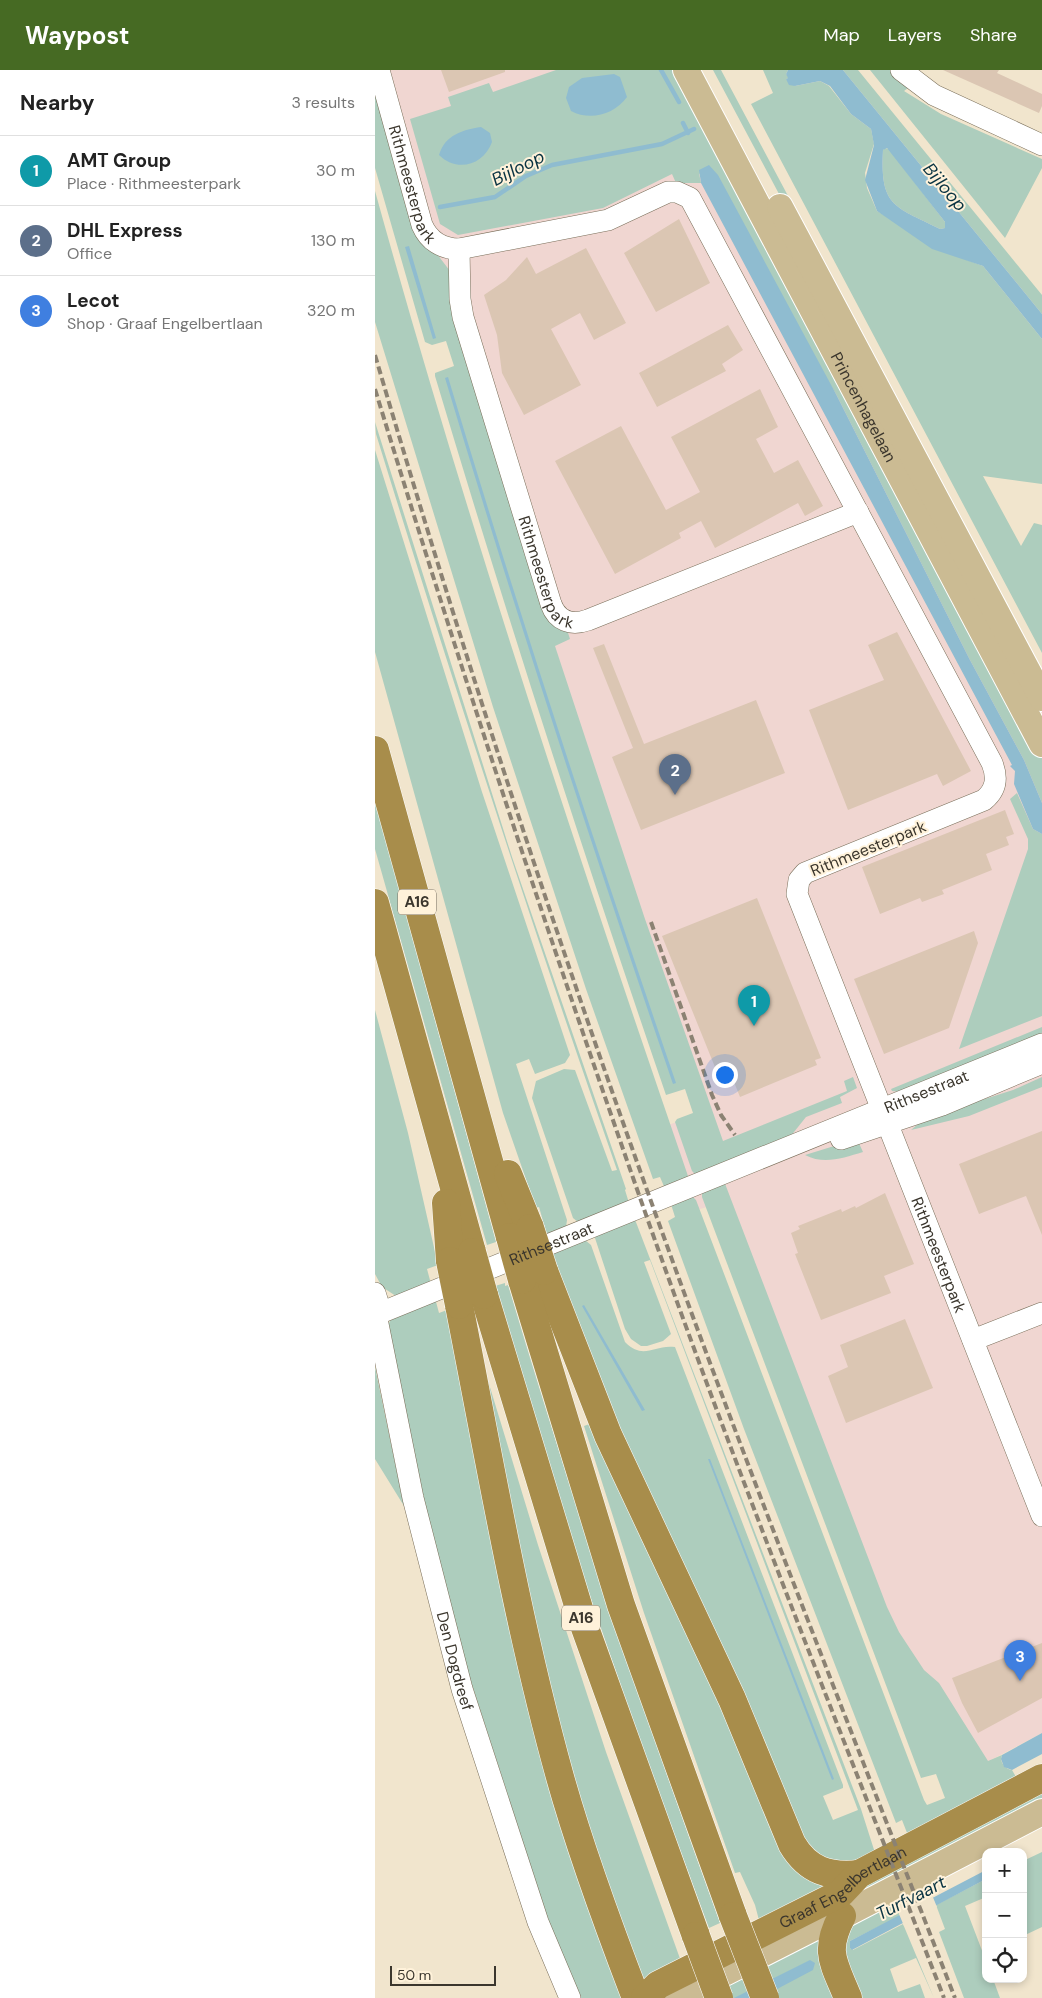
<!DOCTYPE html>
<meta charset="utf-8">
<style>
:root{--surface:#fff;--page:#f6f6f6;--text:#222;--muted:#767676;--line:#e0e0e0;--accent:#466a23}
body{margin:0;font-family:"DM Sans",sans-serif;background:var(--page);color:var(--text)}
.controls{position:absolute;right:15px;bottom:15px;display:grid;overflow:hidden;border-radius:10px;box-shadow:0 2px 8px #0003}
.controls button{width:45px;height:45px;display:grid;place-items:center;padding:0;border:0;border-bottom:1px solid var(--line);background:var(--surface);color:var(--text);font:25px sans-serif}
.scale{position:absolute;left:15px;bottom:12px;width:106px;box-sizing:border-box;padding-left:5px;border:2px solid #3b362d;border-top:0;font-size:14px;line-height:18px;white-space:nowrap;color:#3b362d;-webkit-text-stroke:4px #fff2da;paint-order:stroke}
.you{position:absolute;left:349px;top:1004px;width:18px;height:18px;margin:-12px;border:4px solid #fff;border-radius:50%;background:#1a73e8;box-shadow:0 0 0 8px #1a73e833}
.badge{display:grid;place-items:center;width:32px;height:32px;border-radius:50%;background:var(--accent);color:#fff;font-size:16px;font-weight:700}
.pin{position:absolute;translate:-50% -41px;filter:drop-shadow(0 1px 2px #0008)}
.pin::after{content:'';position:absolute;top:26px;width:18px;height:15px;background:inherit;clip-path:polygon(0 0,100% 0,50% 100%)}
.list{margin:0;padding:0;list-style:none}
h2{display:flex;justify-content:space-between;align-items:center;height:65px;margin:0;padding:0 20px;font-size:21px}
h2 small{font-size:16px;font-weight:400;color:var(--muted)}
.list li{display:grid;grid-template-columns:32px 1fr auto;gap:15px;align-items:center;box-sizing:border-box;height:70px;padding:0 20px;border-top:1px solid var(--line)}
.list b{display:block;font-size:19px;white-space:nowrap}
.list p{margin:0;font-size:16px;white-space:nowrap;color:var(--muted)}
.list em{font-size:16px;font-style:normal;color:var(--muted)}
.icon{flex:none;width:28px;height:28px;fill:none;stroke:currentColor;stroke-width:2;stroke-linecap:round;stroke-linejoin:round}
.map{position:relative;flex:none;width:667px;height:1928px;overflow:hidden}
header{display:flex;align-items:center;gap:30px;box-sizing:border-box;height:70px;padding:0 25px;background:var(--accent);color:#fff}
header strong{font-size:24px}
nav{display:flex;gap:28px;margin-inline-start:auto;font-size:18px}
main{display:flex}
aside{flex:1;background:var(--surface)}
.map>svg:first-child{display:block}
.commercial{fill:#f0d6d1}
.green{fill:#adcdbd}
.water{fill:#8fbcd0;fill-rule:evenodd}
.pier{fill:#f1e5cd}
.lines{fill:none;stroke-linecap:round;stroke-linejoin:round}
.stream{stroke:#8fbcd0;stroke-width:4.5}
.building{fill:#dbc6b3}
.minor-casing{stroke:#796e59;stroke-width:22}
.major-casing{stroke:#fff;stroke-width:28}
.highway-casing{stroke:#fff;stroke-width:29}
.minor{stroke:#fff;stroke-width:21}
.major{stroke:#cbbb93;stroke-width:26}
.highway{stroke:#a88d4b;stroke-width:28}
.rail{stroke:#8b8273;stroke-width:4;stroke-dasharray:8 4;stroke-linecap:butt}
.highway-bridge-casing{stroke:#fff;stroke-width:29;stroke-linecap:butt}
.highway-bridge{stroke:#a88d4b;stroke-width:28}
.labels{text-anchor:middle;stroke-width:4;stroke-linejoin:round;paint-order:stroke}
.shield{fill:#fff2da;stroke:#766e61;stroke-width:1}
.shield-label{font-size:15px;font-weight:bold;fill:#3b362d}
.street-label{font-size:16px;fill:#3b362d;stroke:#fff2da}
.water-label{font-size:18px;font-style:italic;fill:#093342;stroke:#fff2da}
</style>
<header>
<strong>Waypost</strong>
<nav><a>Map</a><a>Layers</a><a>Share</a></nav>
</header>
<main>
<aside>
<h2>Nearby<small>3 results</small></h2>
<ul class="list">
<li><span class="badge" style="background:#0f9aa8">1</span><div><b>AMT Group</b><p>Place · Rithmeesterpark</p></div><em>30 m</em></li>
<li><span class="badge" style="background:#5c6f8a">2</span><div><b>DHL Express</b><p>Office</p></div><em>130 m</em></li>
<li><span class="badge" style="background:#3f7fe0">3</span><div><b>Lecot</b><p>Shop · Graaf Engelbertlaan</p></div><em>320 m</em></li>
</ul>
</aside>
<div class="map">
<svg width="667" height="1928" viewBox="0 0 667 1928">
<rect width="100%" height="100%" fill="#f1e5cd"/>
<!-- commercial -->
<path class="commercial" d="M0 0H300L667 715V1663L614 1691 572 1730 332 1137 300 1146 286 1108 293 1055 322 1045 81 298Z"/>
<!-- green -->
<path class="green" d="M181 0H306L667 688V733L649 690 595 590 461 324 324 103 326 113H301L297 104 228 138 83 165 65 154 35 49 76 36 73 27 114 13 118 22Z
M338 0H346L667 603V618Z
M388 0H413L411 4 414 8 411 9 420 16 445 11 454 16 476 44 496 59 499 74 490 103 492 118 502 141 576 184 608 196 667 269V414L608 406 646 476 659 453 667 455V583L376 34 398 23Z
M468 0H483L667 225V244Z
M495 0H515L533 18 529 21 566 44 667 89V98L630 168Z
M0 15 62 184 75 201 195 569 180 576 270 849 348 1071 472 1021 469 1011 478 1007 482 1018 465 1027 467 1033 431 1047 415 1067 324 1108 317 1101 300 1052 302 1049 318 1043 310 1019 291 1025C209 786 132 547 60 306V303L79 296 71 271 57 275 50 272 0 98Z
M510 78 514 79 570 152V158L565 159C519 136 505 137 508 80Z
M0 121C92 453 201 780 313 1106L308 1112 291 1121 285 1107 278 1109 211 919 118 637 0 252Z
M0 352 137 787 251 1119 250 1120 254 1133 203 1152 198 1148 157 1028 161 1011 189 999 200 1000 237 1101 242 1100C157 856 77 611 1 364Z
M0 380 107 722 195 985 190 993 160 1004 154 989 141 994 192 1150 191 1157 172 1165 164 1137 161 1138 128 1043 0 582Z
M642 723 658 759 667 764V946L584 979 653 779V769L635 729Z
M0 731 121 1172 112 1175 0 779Z
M0 940 33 1063 63 1195 52 1199 56 1214 21 1226 7 1217 0 1204Z
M667 957V970L525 1022 517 1021 516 1019Z
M667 1007V1017L594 1046 536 1060 550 1048 638 1020Z
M482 1069 488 1082C468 1088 449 1095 430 1085Z
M349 1111 512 1537 524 1562 549 1600 564 1613 613 1691 627 1685C624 1692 630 1699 637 1700L644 1712 534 1768 527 1750 521 1753 369 1359 293 1151 300 1147 296 1134 316 1125 321 1130 549 1730 552 1735 570 1728 561 1704 546 1708 327 1127V1120Z
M259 1147 486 1739 501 1786 488 1791H455L430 1776 223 1323 176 1181 210 1170 216 1175 250 1272C269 1291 279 1274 300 1277L468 1715V1718L448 1726 458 1750 483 1740 275 1190 269 1192 296 1264 288 1271 272 1276H266L256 1269 250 1259 220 1168 221 1165Z
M130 1213V1216L133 1215C197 1430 268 1642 345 1853L334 1858 268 1680 204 1494 120 1216Z
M60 1228 64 1243 72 1240 254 1928H205L175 1855 74 1544 12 1257 17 1247Z
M93 1245 163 1475 231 1682 308 1897 265 1918 203 1750Z
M0 1297 29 1436 0 1389Z
M217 1353 359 1663 457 1813 385 1854 380 1835 365 1802 360 1803 269 1543 209 1356Z
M667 1720V1734L398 1872 394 1863Z
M667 1782V1857L648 1866V1791Z
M611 1809V1827L590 1836 611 1891V1909H618L625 1928H589L564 1862 570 1859 561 1835Z
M517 1826 525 1846 475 1871V1878L478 1880 528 1854 559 1928 541 1888 515 1899 523 1922 545 1914 550 1928H480L465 1895 473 1856Z
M453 1854 465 1928H309Z"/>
<!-- water -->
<path class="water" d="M413 0H468L667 244V269L608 196 557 179 502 141 490 110 499 75 496 59 476 44 455 16 445 11 420 16 414 15 411 9 413 8 411 4ZM512 78 570 152V158L565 159C519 136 505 137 508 80Z
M239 4 245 7 252 27C239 45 215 51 196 41L191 28 194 17 207 8Z
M106 57 115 63 117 72C109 95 82 103 64 85 70 65 87 60 106 57Z
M334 95 343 105 461 324 595 590 649 690 667 733V764L658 759 639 714 640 701 635 696 637 695 326 113 324 100Z
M34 176 61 268 58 269 30 177Z
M73 307C144 544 221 779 301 1013L298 1014C218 780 141 545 70 308Z
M209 1235 270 1340 267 1341 207 1236Z
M333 1389H335L459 1709 457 1710Z
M667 1663V1684L637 1700 629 1697 626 1689 627 1685Z
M611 1800V1809L477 1880 475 1878V1871Z
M435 1890 440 1893 438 1900 385 1928H359Z"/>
<!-- pier -->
<path class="pier" d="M557 1825 562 1837 529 1856 524 1844Z"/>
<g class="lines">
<!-- stream -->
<path class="stream" d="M286 0 304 32
M308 53 313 63
M65 137 120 127 151 106 177 95 287 74 319 59"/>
</g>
<!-- building -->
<path class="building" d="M66 0H130V2L74 22Z
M568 0H624L622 3 667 24V36L664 43Z
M304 149 335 213 281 242 249 183Z
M211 178 251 253 219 270 205 243 176 259 206 315 149 345 127 303 122 265 109 225 131 210 152 187 161 204Z
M353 255 368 280 347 294 351 301 282 337 264 303Z
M385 319 403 357 381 369 399 403 423 390 448 436 430 446 423 433 340 478 326 451 304 463 306 468 240 504 180 391 246 356 291 440 325 422 296 367Z
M522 562 596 701 568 716 562 704 473 740 434 640 509 610 493 575Z
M229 574 269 674 381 630 410 703 266 760 237 687 258 678 218 578Z
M630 740 639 764 631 767 634 775 611 784 617 800 567 820 569 824 547 832 545 828 505 844 487 797Z
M382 828 446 988 440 990 442 995 365 1027 357 1007 346 1012 287 866Z
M599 861 603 873 574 958 509 984 479 909Z
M667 1061V1165L651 1126 604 1144 584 1094Z
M510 1123 539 1194 509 1206 516 1223 446 1250 420 1184 423 1183 416 1163 425 1159 423 1156 466 1139 467 1142 480 1136 481 1138Z
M530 1249 558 1318 471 1353 453 1306 473 1297 465 1275Z
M667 1573V1628L603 1663 587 1633 577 1608Z"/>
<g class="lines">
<!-- minor casing -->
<g class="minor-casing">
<g id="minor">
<path id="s1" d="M4 0 47 155C54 171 67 179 84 179L233 150 293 122H302L315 128 617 693C623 708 621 720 609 730L430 803 424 810 422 824 667 1446"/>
<path d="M526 0 559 25 667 75"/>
<path id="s2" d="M84 179 85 229 88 247 176 534C182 551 196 556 213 550L483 442"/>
<path d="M466 1069 567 1035 667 993"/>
<path d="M0 1223 6 1242"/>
<path id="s3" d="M1 1244 38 1428 87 1619 163 1852 195 1928"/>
<path id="s4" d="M0 1245 667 974"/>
<path d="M598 1270 667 1243"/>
</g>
</g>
<!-- major casing -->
<g class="major-casing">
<g id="major">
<path id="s5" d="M311 0 667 674"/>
<path d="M405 137 667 628"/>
<path d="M300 1928 454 1850 467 1846 667 1742"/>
</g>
</g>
<!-- highway casing -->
<g class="highway-casing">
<g id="highway">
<path d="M0 680 135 1167"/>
<path d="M0 833 97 1182"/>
<path d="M133 1104 155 1158"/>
<path d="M71 1133 75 1191"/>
<path d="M169 1201 233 1365 357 1629 417 1774C433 1801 454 1807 484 1804"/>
<path d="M147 1210 246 1535 358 1846"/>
<path d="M109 1225 209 1555 321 1866"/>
<path d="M84 1235C115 1393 142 1552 185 1707 206 1782 233 1855 261 1928"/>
<path d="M467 1846C448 1882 459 1893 473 1928"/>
<path id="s6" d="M270 1928 283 1915 466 1823 484 1804 667 1708"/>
</g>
</g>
<!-- minor -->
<use href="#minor" class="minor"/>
<!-- major -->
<use href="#major" class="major"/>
<!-- highway -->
<use href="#highway" class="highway"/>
<!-- rail -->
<path class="rail" d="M0 285C92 599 195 910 307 1217 394 1455 488 1691 580 1928
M0 319C86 601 178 881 276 1159 367 1417 470 1672 569 1928
M276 852 337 1025 346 1045 360 1065"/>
<!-- highway-bridge casing -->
<g class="highway-bridge-casing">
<path id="highway-bridge" d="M155 1158 169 1201
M135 1167 147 1210
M97 1182 109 1225
M75 1191 84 1235
M358 1846 390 1928
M321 1866 344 1928"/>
</g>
<!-- highway-bridge -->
<use href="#highway-bridge" class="highway-bridge"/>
</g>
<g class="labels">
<!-- shield labels -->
<g class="shield">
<rect x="23" y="819.5" width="38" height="25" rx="4"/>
<rect x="187" y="1535.5" width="38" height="25" rx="4"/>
</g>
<g class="shield-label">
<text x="42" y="837">A16</text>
<text x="206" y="1553">A16</text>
</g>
<!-- street labels -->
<g class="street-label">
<text dy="6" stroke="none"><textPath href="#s1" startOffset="119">Rithmeesterpark</textPath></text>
<text dy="6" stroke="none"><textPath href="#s5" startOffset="381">Princenhagelaan</textPath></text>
<text dy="6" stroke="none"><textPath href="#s2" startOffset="338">Rithmeesterpark</textPath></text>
<text transform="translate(493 778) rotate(-22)" y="6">Rithmeesterpark</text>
<text dy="6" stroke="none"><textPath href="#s4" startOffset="595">Rithsestraat</textPath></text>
<text dy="6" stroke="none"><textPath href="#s4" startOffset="190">Rithsestraat</textPath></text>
<text dy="6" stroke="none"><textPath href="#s1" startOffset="1735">Rithmeesterpark</textPath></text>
<text dy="6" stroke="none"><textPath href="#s3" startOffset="356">Den Dogdreef</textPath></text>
<text dy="6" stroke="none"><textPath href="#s6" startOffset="228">Graaf Engelbertlaan</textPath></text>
</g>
<!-- water labels -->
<g class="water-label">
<text transform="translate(143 98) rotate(-27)" y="6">Bijloop</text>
<text transform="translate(570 117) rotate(50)" y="6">Bijloop</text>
<text transform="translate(536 1828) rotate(-27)" y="6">Turfvaart</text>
</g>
</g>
</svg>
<div class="controls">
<button>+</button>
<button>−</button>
<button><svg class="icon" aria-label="locate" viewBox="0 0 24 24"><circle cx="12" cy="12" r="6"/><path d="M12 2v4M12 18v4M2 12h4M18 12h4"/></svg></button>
</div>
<div class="scale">50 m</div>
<div class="you"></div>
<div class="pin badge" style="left:379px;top:956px;background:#0f9aa8">1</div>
<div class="pin badge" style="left:300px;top:725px;background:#5c6f8a">2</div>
<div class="pin badge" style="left:645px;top:1611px;background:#3f7fe0">3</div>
</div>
</main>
